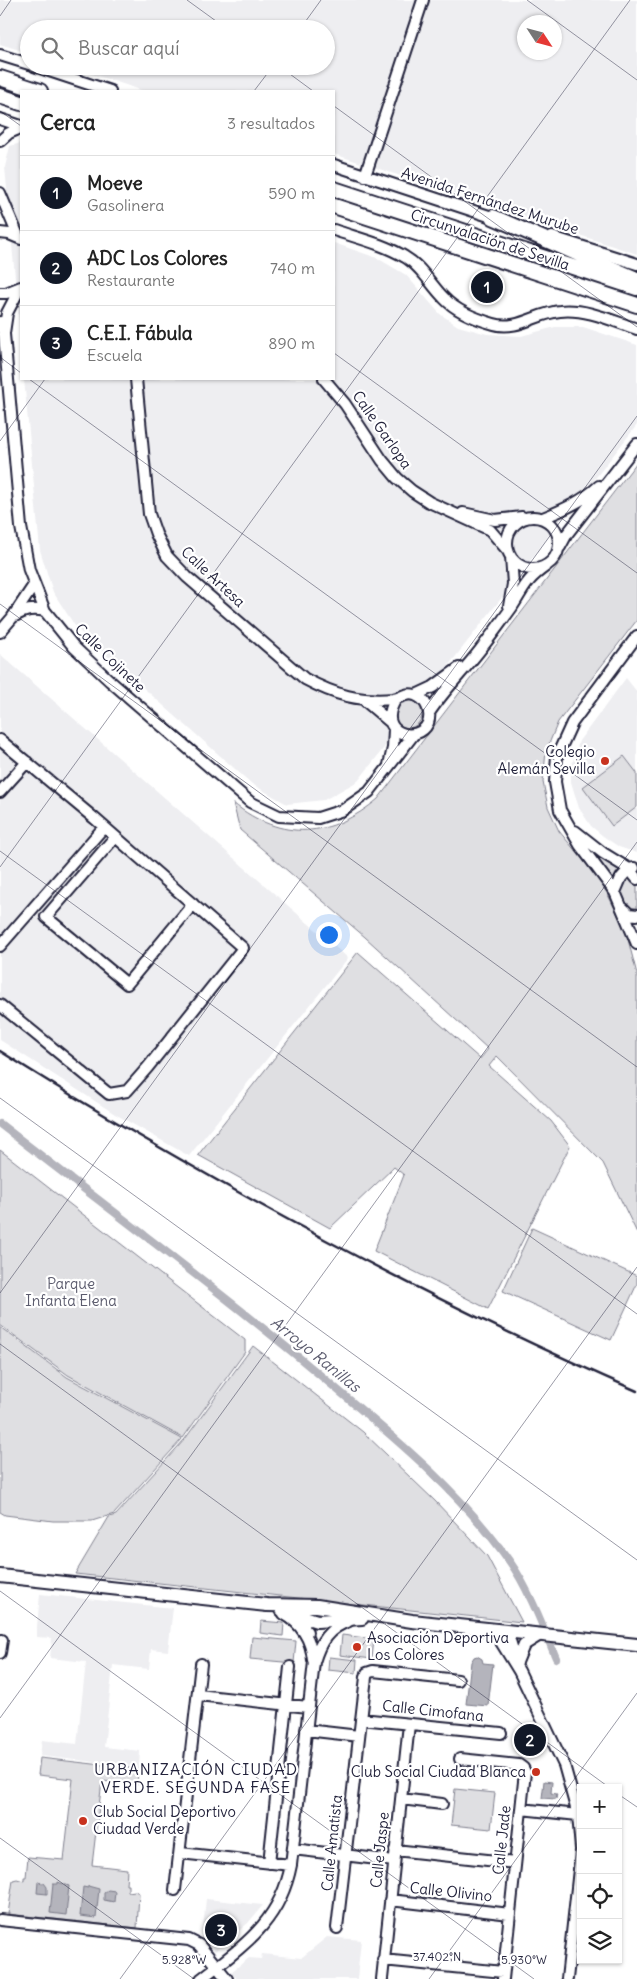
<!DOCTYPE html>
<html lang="es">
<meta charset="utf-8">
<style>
:root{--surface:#fff;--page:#f2f2f2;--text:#222;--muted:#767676;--line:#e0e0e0;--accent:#111827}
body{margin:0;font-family:Delius,sans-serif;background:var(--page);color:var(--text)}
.controls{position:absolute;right:15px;bottom:15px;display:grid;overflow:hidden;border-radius:0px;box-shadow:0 1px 4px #0004}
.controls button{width:45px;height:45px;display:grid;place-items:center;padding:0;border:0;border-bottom:1px solid var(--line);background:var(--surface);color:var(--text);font:25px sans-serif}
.compass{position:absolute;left:517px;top:15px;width:45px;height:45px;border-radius:50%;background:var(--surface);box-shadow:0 1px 4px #0004;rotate:126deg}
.you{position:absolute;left:328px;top:934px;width:18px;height:18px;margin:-12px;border:4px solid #fff;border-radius:50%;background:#1a73e8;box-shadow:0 0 0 8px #1a73e833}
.badge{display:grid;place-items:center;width:32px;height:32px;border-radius:50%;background:var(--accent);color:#fff;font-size:16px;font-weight:700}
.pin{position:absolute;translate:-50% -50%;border:2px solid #fff;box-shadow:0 1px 5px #0006}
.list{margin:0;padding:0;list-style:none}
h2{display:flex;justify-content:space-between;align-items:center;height:65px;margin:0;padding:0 20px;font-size:21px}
h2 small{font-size:16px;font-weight:400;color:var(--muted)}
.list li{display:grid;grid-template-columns:32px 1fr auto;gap:15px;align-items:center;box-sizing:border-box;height:75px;padding:0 20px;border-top:1px solid var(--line)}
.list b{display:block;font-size:19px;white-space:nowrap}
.list p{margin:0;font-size:16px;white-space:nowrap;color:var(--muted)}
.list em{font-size:16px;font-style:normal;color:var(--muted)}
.icon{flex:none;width:28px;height:28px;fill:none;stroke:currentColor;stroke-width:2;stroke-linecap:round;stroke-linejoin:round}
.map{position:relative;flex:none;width:637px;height:1979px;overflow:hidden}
.search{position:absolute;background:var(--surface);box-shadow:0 1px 4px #0004;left:20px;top:20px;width:315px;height:55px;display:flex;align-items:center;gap:12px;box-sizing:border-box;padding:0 18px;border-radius:28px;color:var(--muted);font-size:19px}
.panel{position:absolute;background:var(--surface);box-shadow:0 1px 4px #0004;left:20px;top:90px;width:315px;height:290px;border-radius:0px}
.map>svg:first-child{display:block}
.built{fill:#eeeef1;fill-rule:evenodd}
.green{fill:#dfdfe2;stroke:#80808e}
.water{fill:#b4b4bc;stroke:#7a7a88}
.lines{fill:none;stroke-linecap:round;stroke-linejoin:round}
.canal{stroke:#b4b4bc;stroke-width:8}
.minor-casing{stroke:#22223b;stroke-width:14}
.major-casing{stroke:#22223b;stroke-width:16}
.highway-casing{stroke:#22223b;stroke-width:18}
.minor{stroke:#fff;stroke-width:10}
.major{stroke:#fff;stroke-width:12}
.highway{stroke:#fff;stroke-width:14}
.rail{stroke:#22223b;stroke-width:2.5}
.ticks{fill:none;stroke:#22223b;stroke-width:1;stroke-opacity:0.45}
.poi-dot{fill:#c8321e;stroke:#fff;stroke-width:2}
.labels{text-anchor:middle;stroke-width:4.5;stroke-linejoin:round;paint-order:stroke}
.street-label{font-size:15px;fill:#22223b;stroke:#fff}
.poi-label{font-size:15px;fill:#22223b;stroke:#fff;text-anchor:end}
.park-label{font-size:15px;fill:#5b5b6d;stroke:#fff}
.water-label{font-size:16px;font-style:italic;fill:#5c5c6f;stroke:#fff}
.neighbourhood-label{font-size:16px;letter-spacing:1px;fill:#22223b;stroke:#fff}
.ticks-label{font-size:12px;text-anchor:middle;fill:#22223b;stroke:#fff;stroke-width:4.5;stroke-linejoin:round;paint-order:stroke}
</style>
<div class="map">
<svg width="637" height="1979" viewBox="0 0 637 1979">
<rect width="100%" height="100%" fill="#fff"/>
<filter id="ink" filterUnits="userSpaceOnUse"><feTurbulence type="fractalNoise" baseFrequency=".02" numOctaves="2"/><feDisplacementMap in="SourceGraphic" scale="10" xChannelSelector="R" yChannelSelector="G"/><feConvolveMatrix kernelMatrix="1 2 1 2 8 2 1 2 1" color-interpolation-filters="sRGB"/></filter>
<g filter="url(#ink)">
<!-- built -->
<path class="built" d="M0 0H637V254L334 154V91H144L68 66H326V29H29V53L0 44ZM524 22H554V52H524Z
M21 143V344L5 167 10 146Z
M334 243 377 258 406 275 440 314 458 326 487 334 521 336 555 327H583L637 345V425L358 781 324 800 287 804 252 784 77 629 53 592 40 550 24 379H334Z
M0 654 348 958 189 1156 115 1114 0 1040Z
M626 678 637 692V853L619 847 603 836 591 826 579 808 571 782V768L579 741Z
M40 1594 173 1608 168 1651 151 1649 149 1669 113 1665 104 1747 140 1751 139 1767 40 1756 42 1740 77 1744 86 1662 50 1658 52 1638 36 1637Z
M206 1899 263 1905 248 1923 215 1951 202 1938Z
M327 1937 361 1940 357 1979H237L231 1972 249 1958 261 1959 262 1954 301 1958Z"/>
<!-- green -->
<path class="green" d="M637 462V620L558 722 546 751 543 782 548 807 559 831 592 871 606 891 615 909 626 932 637 974V1233L603 1163 497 1056 489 1066 551 1121 570 1146 488 1309 374 1251 404 1175 394 1167 330 1228 198 1155 358 952 480 1059 488 1049 365 937 240 830 233 803C282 842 331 838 378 799Z
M394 714a14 14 0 1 1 28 0a14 14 0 1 1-28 0Z
M624 756 637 773V807L612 826 583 787Z
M590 849 622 870 614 881 589 850Z
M629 875 637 886V910C621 905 616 887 629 875Z
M0 1150 245 1340V1352L183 1438 68 1375 0 1325Z
M532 1228 637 1276V1284L611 1340 503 1291Z
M0 1327 67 1377 182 1439 114 1514 92 1521H53L5 1515 0 1512Z
M253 1346 363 1432 435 1501 487 1556 522 1622 75 1574 109 1517 116 1515 185 1439Z
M261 1621 284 1623 283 1636 260 1633Z
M342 1635 374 1639 372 1659 340 1655Z
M252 1637 296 1641 294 1663 250 1659Z
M329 1657 357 1660 356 1673 328 1670Z
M40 1758 138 1769 137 1785 102 1781 92 1865 127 1869 126 1885H128V1892L135 1891 139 1893 137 1928 8 1914 13 1880 17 1879 24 1881V1877H26L28 1857 64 1860 73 1779 38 1775Z
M455 1789 495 1793 491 1829 451 1825Z"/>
<!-- water -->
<path class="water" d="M477 1656 482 1659 483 1663 493 1664 488 1706 466 1704 471 1662 474 1657Z
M544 1781 552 1782 551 1793 557 1794 556 1799 542 1798Z
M38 1882 44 1883 47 1887V1894L37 1893Z
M58 1882 69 1886 66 1915 50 1913 53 1884H58Z
M88 1886 99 1889 96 1918 80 1916 83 1887 88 1888Z
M108 1890 115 1891 114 1902 104 1900V1893Z"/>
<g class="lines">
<!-- canal -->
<path class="canal" d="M0 1124C113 1212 230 1298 339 1391 401 1443 464 1496 510 1562 529 1589 543 1627 556 1658"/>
<!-- minor casing -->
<g class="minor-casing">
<path id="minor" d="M0 55 29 64
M34 66 110 91
M0 119 21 126
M0 141 9 133 21 128
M334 165 498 219
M365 176 423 0
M0 193 19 238
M334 230C357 238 384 244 405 257 421 266 431 285 444 298 457 312 476 319 494 324 517 331 537 313 560 311 586 308 613 321 637 329
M0 233 9 234 21 239
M552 237 637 264
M0 293H6L21 287
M0 322 4 334 21 527 29 570 45 611 74 647 110 681 250 802 279 816 318 818 343 810 369 792 414 734
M4 333 7 313 20 288
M136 379 149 514 156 534 167 556 187 577 305 679C335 695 359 702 393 699 401 698 406 692 415 695 426 699 432 712 428 723 418 745 374 734 396 699
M324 379 345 404 382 460 397 478 412 491 429 502 490 530 508 551
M463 513 495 520 522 517
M507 543a26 26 0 1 1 52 0a26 26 0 1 1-52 0Z
M543 518C563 510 583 501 599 486
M560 547 567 534 637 444
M509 606 513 584 511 557
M15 616C25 610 33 608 45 611
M0 632 12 618 34 585
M637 636 572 723 557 756 555 782 560 810 580 845 615 892 637 944
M416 695 433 687 459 668
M364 700 390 722
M429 713C444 690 463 672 480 650 491 636 502 621 512 607 525 587 525 581 546 566
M0 740 94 818 243 948 148 1067 127 1091 109 1094 0 1005
M389 765 393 748 394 729
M0 792 27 762
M575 831 603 853 629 869 637 879
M115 837 46 917 127 984 193 904
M615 892 621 878 629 869 634 868
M623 908 629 914 637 915
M0 946 104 827
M284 1614C302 1624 311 1639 313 1660
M493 1629 519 1671 564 1765 578 1815 581 1849
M507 1631 517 1663
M0 1653 2 1640
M517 1662 524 1645 540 1635
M198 1695 308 1707
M361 1719 501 1733
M306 1730 359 1736
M460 1759 519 1765 523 1768 525 1772 503 1979
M401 1799 442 1804
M521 1809 578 1815
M293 1849 394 1861
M395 1850 515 1863
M180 1853 291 1865
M269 1863 290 1667
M175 1890 201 1664
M390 1900 510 1914
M0 1920 189 1940 199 1945 227 1979
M337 1928 366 1677 367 1673 373 1671 458 1680
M383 1960 503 1972
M201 1979C244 1945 280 1922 291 1865L314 1662C320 1642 328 1628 349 1621
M382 1979 409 1724
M567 1979 581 1851"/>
</g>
<!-- major casing -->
<g class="major-casing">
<path id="major" d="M0 1576 267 1605 317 1606 412 1621 637 1645
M282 1610 317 1621 362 1618
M304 1617 303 1629 306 1632"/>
</g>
<!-- highway casing -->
<g class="highway-casing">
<path id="highway" d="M0 78 40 91
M0 96 21 103
M334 189 637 288
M334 206 637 305
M493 217 634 278"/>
</g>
<!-- minor -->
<use href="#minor" class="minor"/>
<!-- major -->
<use href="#major" class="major"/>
<!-- highway -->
<use href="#highway" class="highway"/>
<!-- rail -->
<path class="rail" d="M0 1051C83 1104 168 1153 254 1201 379 1270 506 1334 637 1391"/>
</g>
</g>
<!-- ticks -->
<path class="ticks" d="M187 0 227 29M527 0 637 80M0 16 11 0M300 29 321 0M279 66 313 91M254 91 273 66M334 106 637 327M0 111 21 126M334 353 637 573M0 357 21 373M29 379 637 820M0 441 45 379M0 604 637 1067M0 851 637 1314M0 867 630 0M0 1098 637 1560M0 1293 637 416M0 1344 610 1788M0 1591 534 1979M0 1718 637 842M618 1794 637 1807M0 1838 194 1979M120 1979 637 1267M429 1979 637 1693"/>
<!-- markers -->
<g class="poi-dot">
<circle cx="605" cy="761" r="5"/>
<circle cx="357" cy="1647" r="5"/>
<circle cx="536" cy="1772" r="5"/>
<circle cx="83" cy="1821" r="5"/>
</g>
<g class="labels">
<!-- street labels -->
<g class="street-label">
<text transform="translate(490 201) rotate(18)" y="5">Avenida Fernández Murube</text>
<text transform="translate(490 240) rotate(18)" y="5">Circunvalación de Sevilla</text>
<text transform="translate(382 430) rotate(55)" y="5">Calle Garlopa</text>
<text transform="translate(213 577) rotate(43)" y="5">Calle Artesa</text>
<text transform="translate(110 658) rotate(44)" y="5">Calle Cojinete</text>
<text transform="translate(433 1711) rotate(6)" y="5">Calle Cimofana</text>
<text transform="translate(502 1840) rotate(-84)" y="5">Calle Jade</text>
<text transform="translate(332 1843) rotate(-84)" y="5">Calle Amatista</text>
<text transform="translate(380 1850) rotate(-84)" y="5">Calle Jaspe</text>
<text transform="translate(451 1892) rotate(6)" y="5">Calle Olivino</text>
</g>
<!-- poi labels -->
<g class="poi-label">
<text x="595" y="757">Colegio<tspan x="595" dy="17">Alemán Sevilla</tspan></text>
<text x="367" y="1643" text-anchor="start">Asociación Deportiva<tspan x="367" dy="17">Los Colores</tspan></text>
<text x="526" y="1777">Club Social Ciudad Blanca</text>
<text x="93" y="1817" text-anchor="start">Club Social Deportivo<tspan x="93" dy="17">Ciudad Verde</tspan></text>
</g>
<!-- park labels -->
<g class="park-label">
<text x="71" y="1289">Parque<tspan x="71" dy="17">Infanta Elena</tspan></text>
</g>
<!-- water labels -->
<g class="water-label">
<text transform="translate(316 1354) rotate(39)" y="6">Arroyo Ranillas</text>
</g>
<!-- neighbourhood labels -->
<g class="neighbourhood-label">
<text x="196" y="1775">URBANIZACIÓN CIUDAD<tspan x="196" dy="18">VERDE. SEGUNDA FASE</tspan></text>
</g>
</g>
<g class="ticks-label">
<text x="437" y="1961">37.402°N</text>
<text x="184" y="1964">5.928°W</text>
<text x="524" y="1964">5.930°W</text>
</g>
</svg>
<div class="controls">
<button>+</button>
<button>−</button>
<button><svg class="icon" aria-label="locate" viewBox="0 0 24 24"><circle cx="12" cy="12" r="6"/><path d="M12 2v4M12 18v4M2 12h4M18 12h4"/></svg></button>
<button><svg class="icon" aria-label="layers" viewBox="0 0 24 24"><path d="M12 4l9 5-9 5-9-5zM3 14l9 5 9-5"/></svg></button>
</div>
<svg class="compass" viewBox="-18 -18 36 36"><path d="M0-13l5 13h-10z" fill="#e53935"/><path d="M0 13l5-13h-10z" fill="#767676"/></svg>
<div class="you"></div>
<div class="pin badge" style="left:487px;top:287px">1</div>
<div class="pin badge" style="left:530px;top:1740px">2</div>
<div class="pin badge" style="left:221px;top:1930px">3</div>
<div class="search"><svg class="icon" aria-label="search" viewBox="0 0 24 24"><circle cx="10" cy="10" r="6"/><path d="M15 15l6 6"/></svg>Buscar aquí</div>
<section class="panel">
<h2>Cerca<small>3 resultados</small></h2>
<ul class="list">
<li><span class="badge">1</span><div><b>Moeve</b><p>Gasolinera</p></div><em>590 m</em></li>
<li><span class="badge">2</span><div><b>ADC Los Colores</b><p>Restaurante</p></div><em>740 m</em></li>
<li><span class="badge">3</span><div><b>C.E.I. Fábula</b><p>Escuela</p></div><em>890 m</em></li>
</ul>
</section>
</div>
